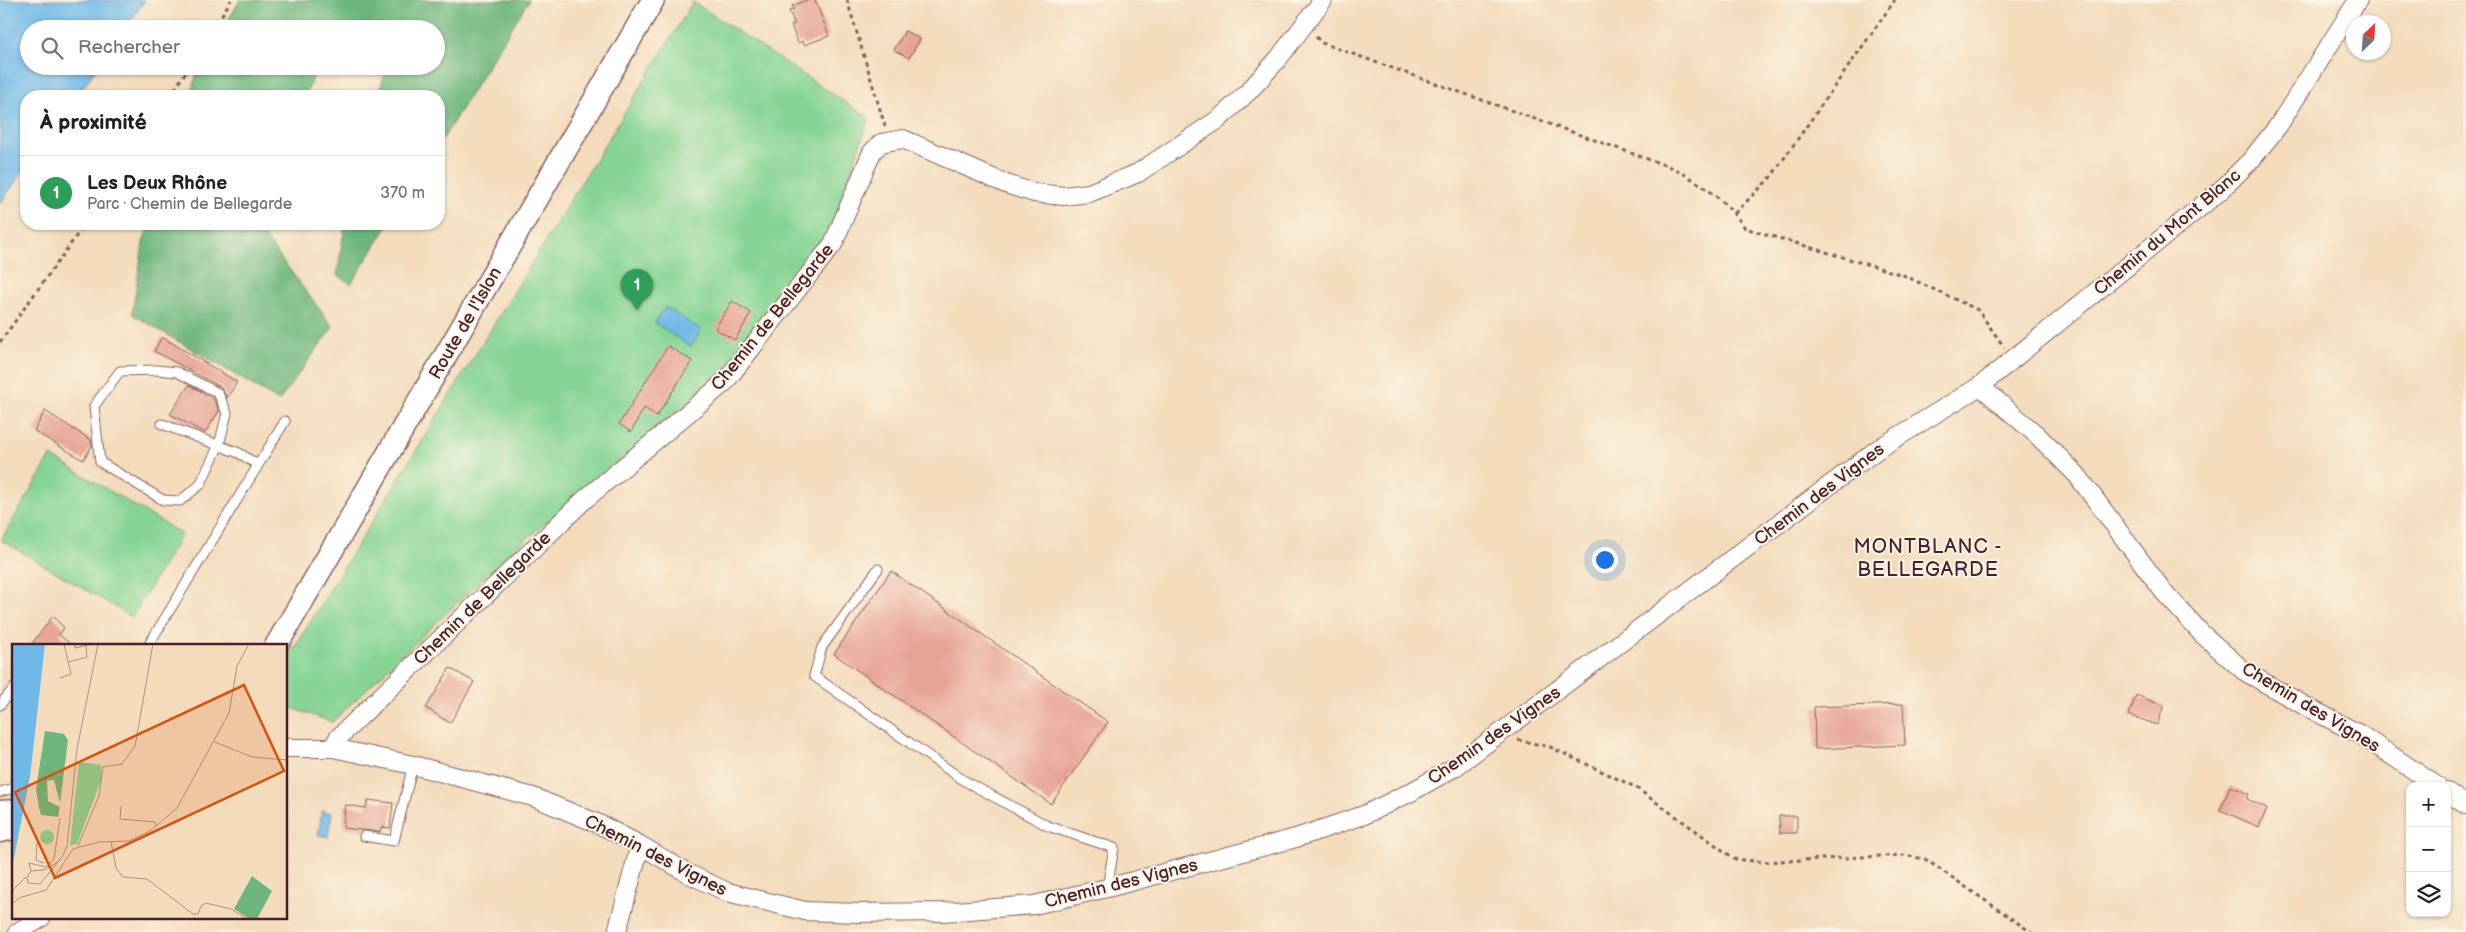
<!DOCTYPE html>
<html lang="fr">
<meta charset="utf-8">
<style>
:root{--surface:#fff;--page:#f6f6f6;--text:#202124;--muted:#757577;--line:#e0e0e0;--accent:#0f766e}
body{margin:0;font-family:"Balsamiq Sans",sans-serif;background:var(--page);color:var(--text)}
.controls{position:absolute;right:15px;bottom:15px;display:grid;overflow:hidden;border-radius:10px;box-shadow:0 1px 4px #0004}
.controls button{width:45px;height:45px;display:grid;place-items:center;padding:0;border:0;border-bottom:1px solid var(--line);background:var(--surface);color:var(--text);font:25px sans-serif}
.compass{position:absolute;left:2346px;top:15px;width:45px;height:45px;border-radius:50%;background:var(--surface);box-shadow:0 1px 4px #0004;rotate:25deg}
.you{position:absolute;left:1604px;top:559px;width:18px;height:18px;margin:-12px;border:4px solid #fff;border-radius:50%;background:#1a73e8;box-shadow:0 0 0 8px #1a73e833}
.badge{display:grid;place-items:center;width:32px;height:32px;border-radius:50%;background:var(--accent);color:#fff;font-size:16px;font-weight:700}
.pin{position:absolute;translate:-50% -41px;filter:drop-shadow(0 1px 2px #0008)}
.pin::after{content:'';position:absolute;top:26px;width:18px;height:15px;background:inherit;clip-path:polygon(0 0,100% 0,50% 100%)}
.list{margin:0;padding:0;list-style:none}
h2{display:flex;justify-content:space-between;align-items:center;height:65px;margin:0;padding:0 20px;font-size:21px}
h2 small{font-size:16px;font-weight:400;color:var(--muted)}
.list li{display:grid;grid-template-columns:32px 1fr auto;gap:15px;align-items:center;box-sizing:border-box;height:75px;padding:0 20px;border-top:1px solid var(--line)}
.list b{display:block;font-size:19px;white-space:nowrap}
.list p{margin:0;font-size:16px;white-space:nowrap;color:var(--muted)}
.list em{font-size:16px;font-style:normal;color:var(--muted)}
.icon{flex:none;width:28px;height:28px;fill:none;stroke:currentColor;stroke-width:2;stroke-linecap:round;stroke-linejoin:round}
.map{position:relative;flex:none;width:2466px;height:932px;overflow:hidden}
.search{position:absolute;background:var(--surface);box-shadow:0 1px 4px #0004;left:20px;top:20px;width:425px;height:55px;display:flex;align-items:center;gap:12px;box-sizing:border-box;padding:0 18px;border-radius:28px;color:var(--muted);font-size:19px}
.panel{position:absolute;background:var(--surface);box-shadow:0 1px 4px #0004;left:20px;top:90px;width:425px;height:140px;border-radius:20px}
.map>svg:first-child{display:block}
.green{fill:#85d493;stroke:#687a5f}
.forest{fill:#6cb67d;stroke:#5b6a54}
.water{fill:#6fb9e8;stroke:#5c6c8a}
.building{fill:#e7a495}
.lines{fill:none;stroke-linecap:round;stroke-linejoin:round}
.service-casing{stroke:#85615d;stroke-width:11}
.minor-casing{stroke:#85615d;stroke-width:20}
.tertiary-casing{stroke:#85615d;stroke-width:25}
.path{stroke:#85615d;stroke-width:3;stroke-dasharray:4 4;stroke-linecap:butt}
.service{stroke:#fff;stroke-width:9}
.minor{stroke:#fff;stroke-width:18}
.tertiary{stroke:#fff;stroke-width:22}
.labels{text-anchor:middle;stroke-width:4;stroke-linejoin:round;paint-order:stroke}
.street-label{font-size:18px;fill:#4a1f2b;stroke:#fcf5e5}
.quarter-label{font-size:20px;letter-spacing:1px;fill:#4a1f2b;stroke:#fcf5e5}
.inset-road{fill:none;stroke:#af9081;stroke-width:1}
.view{fill:#d8530f;fill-opacity:0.15;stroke:#d8530f;stroke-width:2.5}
.inset-edge{fill:none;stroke:#4a1f2b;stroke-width:2.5}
</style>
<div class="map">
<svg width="2466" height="932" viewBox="0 0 2466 932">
<rect width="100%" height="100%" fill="#fcf5e5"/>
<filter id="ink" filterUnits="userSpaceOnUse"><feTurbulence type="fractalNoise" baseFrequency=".02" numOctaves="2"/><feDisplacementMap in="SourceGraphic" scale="10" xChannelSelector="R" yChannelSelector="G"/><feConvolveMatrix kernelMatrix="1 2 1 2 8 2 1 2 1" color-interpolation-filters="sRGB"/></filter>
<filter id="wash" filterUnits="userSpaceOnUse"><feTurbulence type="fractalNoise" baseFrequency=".0096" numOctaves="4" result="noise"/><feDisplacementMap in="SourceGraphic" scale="20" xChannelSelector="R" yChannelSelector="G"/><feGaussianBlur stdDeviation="1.12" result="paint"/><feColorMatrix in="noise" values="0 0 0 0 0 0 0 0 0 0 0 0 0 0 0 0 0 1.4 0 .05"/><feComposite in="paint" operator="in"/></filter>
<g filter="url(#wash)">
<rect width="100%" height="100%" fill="#f3dbbb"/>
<!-- green -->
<path class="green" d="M693 2 869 118 828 240 716 380 505 557 332 722 286 706V661Z
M51 456 182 534 132 617 1 540Z"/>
<!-- forest -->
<path class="forest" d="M240 0H529L439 145V96H378L387 66H436V29H223Z
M199 66H318L305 96H190Z
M149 224H255L333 327 279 401 132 314 143 243Z
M345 224H389L351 284 337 275Z"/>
<!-- water -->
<path class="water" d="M0 0H145L125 29H29V66H98L77 96H26V167L0 204Z
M665 307 701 330 691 347 655 323Z
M322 811 332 813 328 837 318 835Z"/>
<g id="blocks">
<!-- building -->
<path class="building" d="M807 0H815L829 36 804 45 802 41 798 43 791 25 795 24 789 11 794 9 792 6Z
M905 31 920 39 909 58 894 50Z
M732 301 751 313 735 340 715 329Z
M162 337 237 382 227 398 221 387 154 351Z
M668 346 692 361 657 416 644 408 631 432 619 424Z
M189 385 213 398 219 411 205 433 170 414Z
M45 411 91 440 92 446 83 460 34 431Z
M891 571 1108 722 1051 804 834 654Z
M53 616 64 628 59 635 73 646H30Z
M450 668 474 682 450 723 426 708Z
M2136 695 2164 706 2157 725 2129 715Z
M1903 704 1905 745 1815 749 1814 707Z
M2230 786 2249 794 2247 799 2267 808 2259 827 2220 810Z
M368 800 393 803 390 828 381 827 380 832 343 828 345 805 366 808Z
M1779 816H1797V833H1780Z"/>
</g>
</g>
<g filter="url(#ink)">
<use href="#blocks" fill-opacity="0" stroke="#85615d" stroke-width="1"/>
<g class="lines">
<!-- service casing -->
<g class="service-casing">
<path id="service" d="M157 370 177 372 218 393 227 413 219 445 200 485 180 501 163 500 100 462 94 406 120 371Z
M162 424 239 453 258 465
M878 569 822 647 814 676 963 780 1048 826 1114 848 1107 888
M148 646 285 421
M0 705 14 688
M0 792 14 788
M364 836 394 841 413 765"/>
</g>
<!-- minor casing -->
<g class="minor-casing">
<path id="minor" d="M1980 386 2037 435 2077 475 2163 591 2202 634 2244 671 2305 706 2361 735 2437 786
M286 748H333L413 765 533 797 599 824 640 845 689 874 727 892 805 911 858 913 943 912 1034 905 1107 888 1296 838 1364 815 1411 792 1455 767 1878 449 1980 386 2220 191 2252 159 2278 126 2358 0
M333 748 338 738 583 501 725 382 833 244 872 152 881 143 903 139 1006 184 1034 193 1064 196 1089 193 1138 173 1219 119 1249 91 1278 59 1323 0
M2447 792 2466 805
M18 932 41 918
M617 932 640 845"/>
</g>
<!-- tertiary casing -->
<g class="tertiary-casing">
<path id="tertiary" d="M276 646 653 0
M0 812 14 811
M0 831 14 828"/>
</g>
<!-- path -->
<path class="path" d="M847 0 885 126
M213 29 231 0
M1316 37 1322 43 1673 168C1701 183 1727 201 1745 228L1903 275 1978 310 2004 347
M170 96 190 66
M1735 213 1771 177 1895 0
M0 342 85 224
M1518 740 1550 747 1635 787 1735 859 1762 862 1903 855 1925 859 2031 932"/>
<!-- service -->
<use href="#service" class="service"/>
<!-- minor -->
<use href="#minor" class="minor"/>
<!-- tertiary -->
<use href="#tertiary" class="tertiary"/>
</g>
</g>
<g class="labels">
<!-- street labels -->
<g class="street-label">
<text transform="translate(2167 232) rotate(-40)" y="6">Chemin du Mont Blanc</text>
<text transform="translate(772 317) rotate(-51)" y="6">Chemin de Bellegarde</text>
<text transform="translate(465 323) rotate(-60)" y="6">Route de l'Islon</text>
<text transform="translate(1819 494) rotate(-37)" y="6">Chemin des Vignes</text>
<text transform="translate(482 598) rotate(-44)" y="6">Chemin de Bellegarde</text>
<text transform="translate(2311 707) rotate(31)" y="6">Chemin des Vignes</text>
<text transform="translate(1494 735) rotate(-35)" y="6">Chemin des Vignes</text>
<text transform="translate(656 855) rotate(27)" y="6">Chemin des Vignes</text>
<text transform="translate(1121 883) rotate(-14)" y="6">Chemin des Vignes</text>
</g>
<!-- quarter labels -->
<g class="quarter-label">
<text x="1928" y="553">MONTBLANC -<tspan x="1928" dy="23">BELLEGARDE</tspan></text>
</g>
</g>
<!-- overview -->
<g transform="translate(12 644)">
<rect width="275" height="275" fill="#f3dbbb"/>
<path d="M67 118 89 121 90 134 65 200 58 201ZM28 193a7 7 0 1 1 14 0a7 7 0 1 1-14 0Z" fill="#85d493"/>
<path d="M33 87 52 90 56 96 48 159 42 136 35 137 36 157 48 163 46 173 29 171 27 164 24 145ZM240 232 260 247 245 275H238L222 265Z" fill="#6cb67d"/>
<path d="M0 0H33L18 133 0 224Z" fill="#6fb9e8"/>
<path class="inset-road" d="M63 0V4L81 0M56 18 75 13 74 2M48 34 59 30 52 0M203 98 240 113 275 116M109 162 108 175 143 178 144 182M99 198 104 224 111 233 135 235 181 270H186L189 262 194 259 219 265 236 275M25 199 24 216 32 219M66 202 87 152 91 123 110 120 123 102 141 0M46 218 32 226 19 227 15 233 16 239 28 240 50 213 55 202 65 105 86 0M19 227 17 219 34 223 42 215 48 174M0 247 14 233M0 260 7 254 34 246 61 205 87 198 117 197 138 187 165 164 217 69 225 22 237 0"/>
<path class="view" d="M232 41 272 127 43 234 3 148Z"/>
<rect width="275" height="275" class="inset-edge"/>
</g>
</svg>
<div class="controls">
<button>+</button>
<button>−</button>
<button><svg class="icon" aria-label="layers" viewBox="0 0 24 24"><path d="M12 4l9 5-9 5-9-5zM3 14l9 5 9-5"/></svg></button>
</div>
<svg class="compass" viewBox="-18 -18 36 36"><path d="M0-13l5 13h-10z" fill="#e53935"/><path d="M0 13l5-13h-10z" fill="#757577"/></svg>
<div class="you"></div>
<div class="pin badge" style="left:637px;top:310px;background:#2e9e5b">1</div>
<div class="search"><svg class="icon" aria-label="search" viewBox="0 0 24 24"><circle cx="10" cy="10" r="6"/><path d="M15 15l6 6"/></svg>Rechercher</div>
<section class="panel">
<h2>À proximité<small></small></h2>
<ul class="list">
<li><span class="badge" style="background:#2e9e5b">1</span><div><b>Les Deux Rhône</b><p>Parc · Chemin de Bellegarde</p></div><em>370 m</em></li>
</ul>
</section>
</div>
